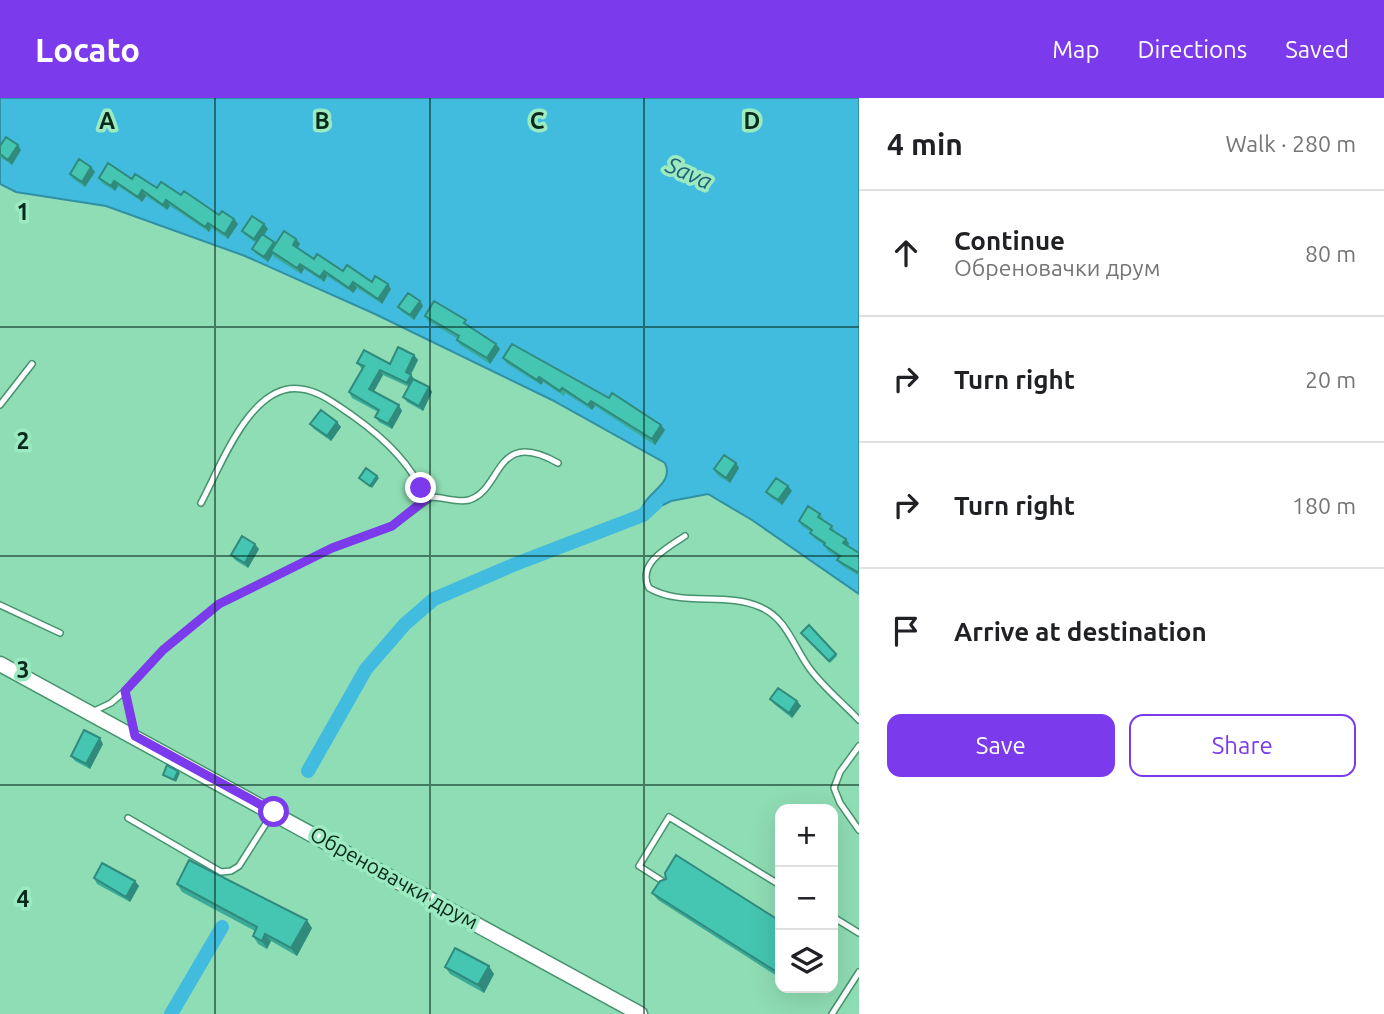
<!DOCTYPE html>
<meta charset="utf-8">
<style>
:root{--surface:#fff;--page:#f6f6f6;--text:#202124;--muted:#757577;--line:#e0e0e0;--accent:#7c3aed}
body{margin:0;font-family:Ubuntu,sans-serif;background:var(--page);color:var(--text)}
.controls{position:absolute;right:21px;bottom:21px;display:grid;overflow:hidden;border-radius:14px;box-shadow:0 7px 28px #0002}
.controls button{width:63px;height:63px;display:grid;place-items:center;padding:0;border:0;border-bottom:2px solid var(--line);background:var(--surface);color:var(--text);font:35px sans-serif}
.stop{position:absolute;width:21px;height:21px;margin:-16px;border:5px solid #7c3aed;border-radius:50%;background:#fff}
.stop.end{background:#7c3aed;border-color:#fff;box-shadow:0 2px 7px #0008}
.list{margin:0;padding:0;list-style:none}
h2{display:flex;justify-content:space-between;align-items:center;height:91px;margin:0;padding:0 28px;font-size:30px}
h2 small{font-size:23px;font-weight:400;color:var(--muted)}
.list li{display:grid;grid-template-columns:46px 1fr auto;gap:21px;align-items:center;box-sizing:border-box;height:126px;padding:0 28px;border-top:2px solid var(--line)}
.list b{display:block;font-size:26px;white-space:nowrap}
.list p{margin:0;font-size:23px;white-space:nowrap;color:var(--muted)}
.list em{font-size:23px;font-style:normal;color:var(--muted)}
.actions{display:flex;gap:14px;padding:21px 28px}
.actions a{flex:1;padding:16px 0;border:2px solid var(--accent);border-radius:14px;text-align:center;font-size:24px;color:var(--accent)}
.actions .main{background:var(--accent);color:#fff}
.icon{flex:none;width:38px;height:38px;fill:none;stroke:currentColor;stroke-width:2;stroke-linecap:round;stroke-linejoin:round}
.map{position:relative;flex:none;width:859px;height:916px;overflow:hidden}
header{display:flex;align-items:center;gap:42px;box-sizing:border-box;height:98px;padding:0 35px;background:var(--accent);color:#fff}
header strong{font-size:33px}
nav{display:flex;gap:38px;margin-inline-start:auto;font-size:24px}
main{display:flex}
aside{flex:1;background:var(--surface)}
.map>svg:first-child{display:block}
.water{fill:#41bcdf;stroke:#3090a4;stroke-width:2}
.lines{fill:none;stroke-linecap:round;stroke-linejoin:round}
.canal{stroke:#41bcdf;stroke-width:14}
.lane-casing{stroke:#45936e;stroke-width:8}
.secondary-casing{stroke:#45936e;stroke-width:17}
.lane{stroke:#fff;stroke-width:5}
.secondary{stroke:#fff;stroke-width:14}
.wall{fill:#3aaa99}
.shaded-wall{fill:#308b7d}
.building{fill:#44c6b2;stroke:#308b7d;stroke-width:2}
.route{stroke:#7c3aed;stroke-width:9}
.grid{fill:none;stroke:#082a1b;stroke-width:2;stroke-opacity:0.55}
.labels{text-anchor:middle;stroke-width:7;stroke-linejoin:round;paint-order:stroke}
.street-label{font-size:21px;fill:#082a1b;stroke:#9ceac1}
.water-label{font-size:23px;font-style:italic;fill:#206173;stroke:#9ceac1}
.grid-label{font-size:23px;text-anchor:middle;font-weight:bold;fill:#082a1b;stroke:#9ceac1;stroke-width:7;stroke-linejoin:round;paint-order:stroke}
</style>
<header>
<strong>Locato</strong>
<nav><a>Map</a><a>Directions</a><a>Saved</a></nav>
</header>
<main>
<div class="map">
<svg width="859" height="916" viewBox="0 0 859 916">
<rect width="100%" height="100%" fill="#8fddb4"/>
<!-- water -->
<path class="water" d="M0 0H859V496L752 422 708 396 671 403 643 417 641 414C644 394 675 387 665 365L552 302 375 216 245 158 106 108 16 94 0 86Z"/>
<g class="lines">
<!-- canal -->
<path class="canal" d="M308 673 366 571 405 526 434 501 513 467 643 417 656 405
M171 916 222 829"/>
<!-- lane casing -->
<g class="lane-casing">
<path id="lane" d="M0 307 32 266
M201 405C220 370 251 283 301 291 320 293 338 308 353 318 384 340 412 366 426 401
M685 438C668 449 636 466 649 490 681 509 726 494 760 509 787 520 794 550 810 571 824 590 843 605 859 622
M0 507 60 535
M125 593 135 637
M94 613 111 605 125 593 163 552 219 506 332 450 392 428 431 399C443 399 457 405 469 402 503 392 494 329 558 365
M859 648 840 674 834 690 840 705 859 732
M128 720 221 774 231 773 239 768 272 716
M667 786 639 768 669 719 780 787
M833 819 859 835
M832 916 859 874"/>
</g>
<!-- secondary casing -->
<g class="secondary-casing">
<path id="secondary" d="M0 566 640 916"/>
</g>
<!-- lane -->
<use href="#lane" class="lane"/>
<!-- secondary -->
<use href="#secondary" class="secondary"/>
</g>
<!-- wall -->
<path class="wall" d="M0 48 21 52 12 67 0 59Z
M91 69 95 74 85 89 73 81 70 76Z
M99 80 132 81 181 97 219 117 234 121 238 126 228 141 211 130 209 134 170 108 167 112 146 98 142 104 118 88 115 93 102 85Z
M264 126 268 131 264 137 275 146 296 141 300 146 297 150 314 161 391 191 382 206 357 190 353 195 327 178 324 184 304 171 301 176 274 159 273 156 268 164 256 156 252 151 256 145 246 138 242 133Z
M420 203 423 208 414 222 402 214 398 209Z
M425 218 470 227 469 229 500 251 490 266 460 247 457 242 458 241 428 223Z
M414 257 418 262 411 277 414 281 432 294 423 313 407 304 403 299 409 289 383 277 374 294 402 313 392 331 379 324 375 319 378 314 352 300 349 294 362 271 357 265 390 266Z
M503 260 665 332 655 347 595 308 592 312 565 295 564 298 543 284 541 287 506 265Z
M337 324 341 329 331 343 314 331 310 326Z
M739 370 730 385 717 377 714 371Z
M792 393 782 407 770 399 766 394Z
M820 416 824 422H823L832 428 835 434 846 441 849 446 848 448 859 455V478L841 467 837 462 838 460 828 453 824 447 814 440 810 435 811 434 802 428 799 423Z
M259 451 248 470 235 462 231 457Z
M801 535 836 556 837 558 830 565Z
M770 601 797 603 801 608 792 620 774 606Z
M103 646 90 671 75 663 71 658Z
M94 780 139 788 130 804 97 786Z
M666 781 780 823V880L658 802 652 795Z
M177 786 312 830 297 858 271 843 267 851 258 846 253 838 255 833 182 794Z
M445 869 494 876 484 895 450 876Z"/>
<!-- shaded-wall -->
<path class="shaded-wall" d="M18 47 21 52 12 67 8 62Z
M91 69 95 74 85 89 82 84Z
M114 83 118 88 115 93 111 88Z
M142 92 146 98 142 104 138 99Z
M166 102 170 108 167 112 163 107Z
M234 121 238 126 228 141 225 136Z
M208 125 211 130 209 134 205 129Z
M264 126 268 131 258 146 254 141Z
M296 141 300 146 296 152 293 147Z
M274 144 278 149 271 153 273 156 268 164 264 159Z
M300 166 304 171 301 176 297 170Z
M324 173 327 178 324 184 320 179Z
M353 184 357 190 353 195 349 190Z
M388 186 391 191 382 206 378 201Z
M420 203 423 208 414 222 410 217Z
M496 246 500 251 490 266 487 260Z
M414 257 418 262 409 279 406 274Z
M380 272 383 277 372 296 369 291Z
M411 277 415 282 411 290 407 285Z
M539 279 543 284 541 287 537 282Z
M429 289 432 294 423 313 419 308Z
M591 303 595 308 592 312 588 307Z
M399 307 402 313 392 331 388 326Z
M337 324 341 329 331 343 327 338Z
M661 327 665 332 655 347 652 341Z
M736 365 739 370 730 385 726 380Z
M377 378 379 380 372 390 370 388Z
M788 388 792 393 782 407 778 402Z
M846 441 849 446 846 450 843 445Z
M255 446 259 451 248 470 245 465Z
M797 603 801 608 792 620 789 615Z
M100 640 103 646 90 671 86 666Z
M178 673 180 675 176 684 174 682Z
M135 783 139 788 130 804 126 799Z
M307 822 312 830 297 858 291 850Z
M265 836 271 843 267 851 262 843Z
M489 868 494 876 484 895 478 887Z"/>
<!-- building -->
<path class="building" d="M6 39 18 47 8 62 0 56V48Z
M79 61 91 69 82 84 70 76Z
M108 65 132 81 135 76 157 90 161 84 181 97 184 93 219 117 222 113 234 121 225 136 208 125 205 129 166 102 163 107 142 92 138 99 114 83 111 88 99 80Z
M252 118 264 126 254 141 242 133Z
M284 133 296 141 293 147 314 161 317 156 343 173 347 167 372 184 375 178 388 186 378 201 353 184 349 190 324 173 320 179 300 166 297 170 271 153Z
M262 136 274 144 264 159 252 151Z
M408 195 420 203 410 217 398 209Z
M434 203 466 222 464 225 496 246 487 260 457 242 459 238 425 218Z
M512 246 609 300 612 295 661 327 652 341 591 303 588 307 562 290 560 293 539 279 537 282 503 260Z
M398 249 414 257 406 274 411 277 407 285 380 272 369 291 399 307 388 326 375 319 379 312 349 294 364 268 357 265 364 252 390 266Z
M413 281 429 289 419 308 403 299Z
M321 312 337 324 327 338 310 326Z
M724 357 736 365 726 380 714 371Z
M366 370 377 378 370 388 359 380Z
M776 380 788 388 778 402 766 394Z
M808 408 820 416 818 419 832 428 830 431 846 441 843 445 859 455V475L837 462 840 458 824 447 825 445 810 435 812 432 799 423Z
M242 438 255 446 245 465 231 457Z
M809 527 836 556 829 563 801 535Z
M778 590 797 603 789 615 770 601Z
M84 632 100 640 86 666 71 658Z
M167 667 178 673 174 682 163 677Z
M676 757 780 823V876L652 795 660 783 666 781 665 775Z
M189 762 307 822 291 850 265 836 262 843 253 838 257 829 177 786Z
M102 765 135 783 126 799 94 780Z
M455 850 489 868 478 887 445 869Z"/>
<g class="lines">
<!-- route -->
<path class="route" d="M274 714 135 638 125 593 163 552 219 506 332 450 392 428 426 401 421 390"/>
</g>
<!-- grid -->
<path class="grid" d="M215 0V916M430 0V916M644 0V916M0 229H859M0 458H859M0 687H859"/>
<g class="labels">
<!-- street labels -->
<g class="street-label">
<text transform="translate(394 780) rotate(29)" y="7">Обреновачки друм</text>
</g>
<!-- water labels -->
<g class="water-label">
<text transform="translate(689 75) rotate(24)" y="8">Sava</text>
</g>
</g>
<g class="grid-label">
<text x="107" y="31">A</text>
<text x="322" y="31">B</text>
<text x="537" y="31">C</text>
<text x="752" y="31">D</text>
<text x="23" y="122">1</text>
<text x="23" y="351">2</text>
<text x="23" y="580">3</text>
<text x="23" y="809">4</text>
</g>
</svg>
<div class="controls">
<button>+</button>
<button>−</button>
<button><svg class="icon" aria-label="layers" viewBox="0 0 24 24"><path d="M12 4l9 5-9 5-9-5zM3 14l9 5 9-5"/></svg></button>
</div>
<div class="stop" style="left:274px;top:714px"></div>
<div class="stop end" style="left:421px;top:390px"></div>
</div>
<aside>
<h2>4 min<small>Walk · 280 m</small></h2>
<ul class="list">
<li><svg class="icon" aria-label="ahead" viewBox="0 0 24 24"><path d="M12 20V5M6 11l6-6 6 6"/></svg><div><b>Continue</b><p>Обреновачки друм</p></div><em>80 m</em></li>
<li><svg class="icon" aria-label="right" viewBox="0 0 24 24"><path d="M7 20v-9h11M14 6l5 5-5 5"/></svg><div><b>Turn right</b></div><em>20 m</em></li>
<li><svg class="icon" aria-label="right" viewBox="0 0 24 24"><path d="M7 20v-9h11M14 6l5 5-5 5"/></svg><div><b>Turn right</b></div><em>180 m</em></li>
<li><svg class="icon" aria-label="arrive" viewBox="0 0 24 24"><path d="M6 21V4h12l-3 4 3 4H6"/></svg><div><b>Arrive at destination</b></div></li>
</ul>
<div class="actions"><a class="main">Save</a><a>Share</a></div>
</aside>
</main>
